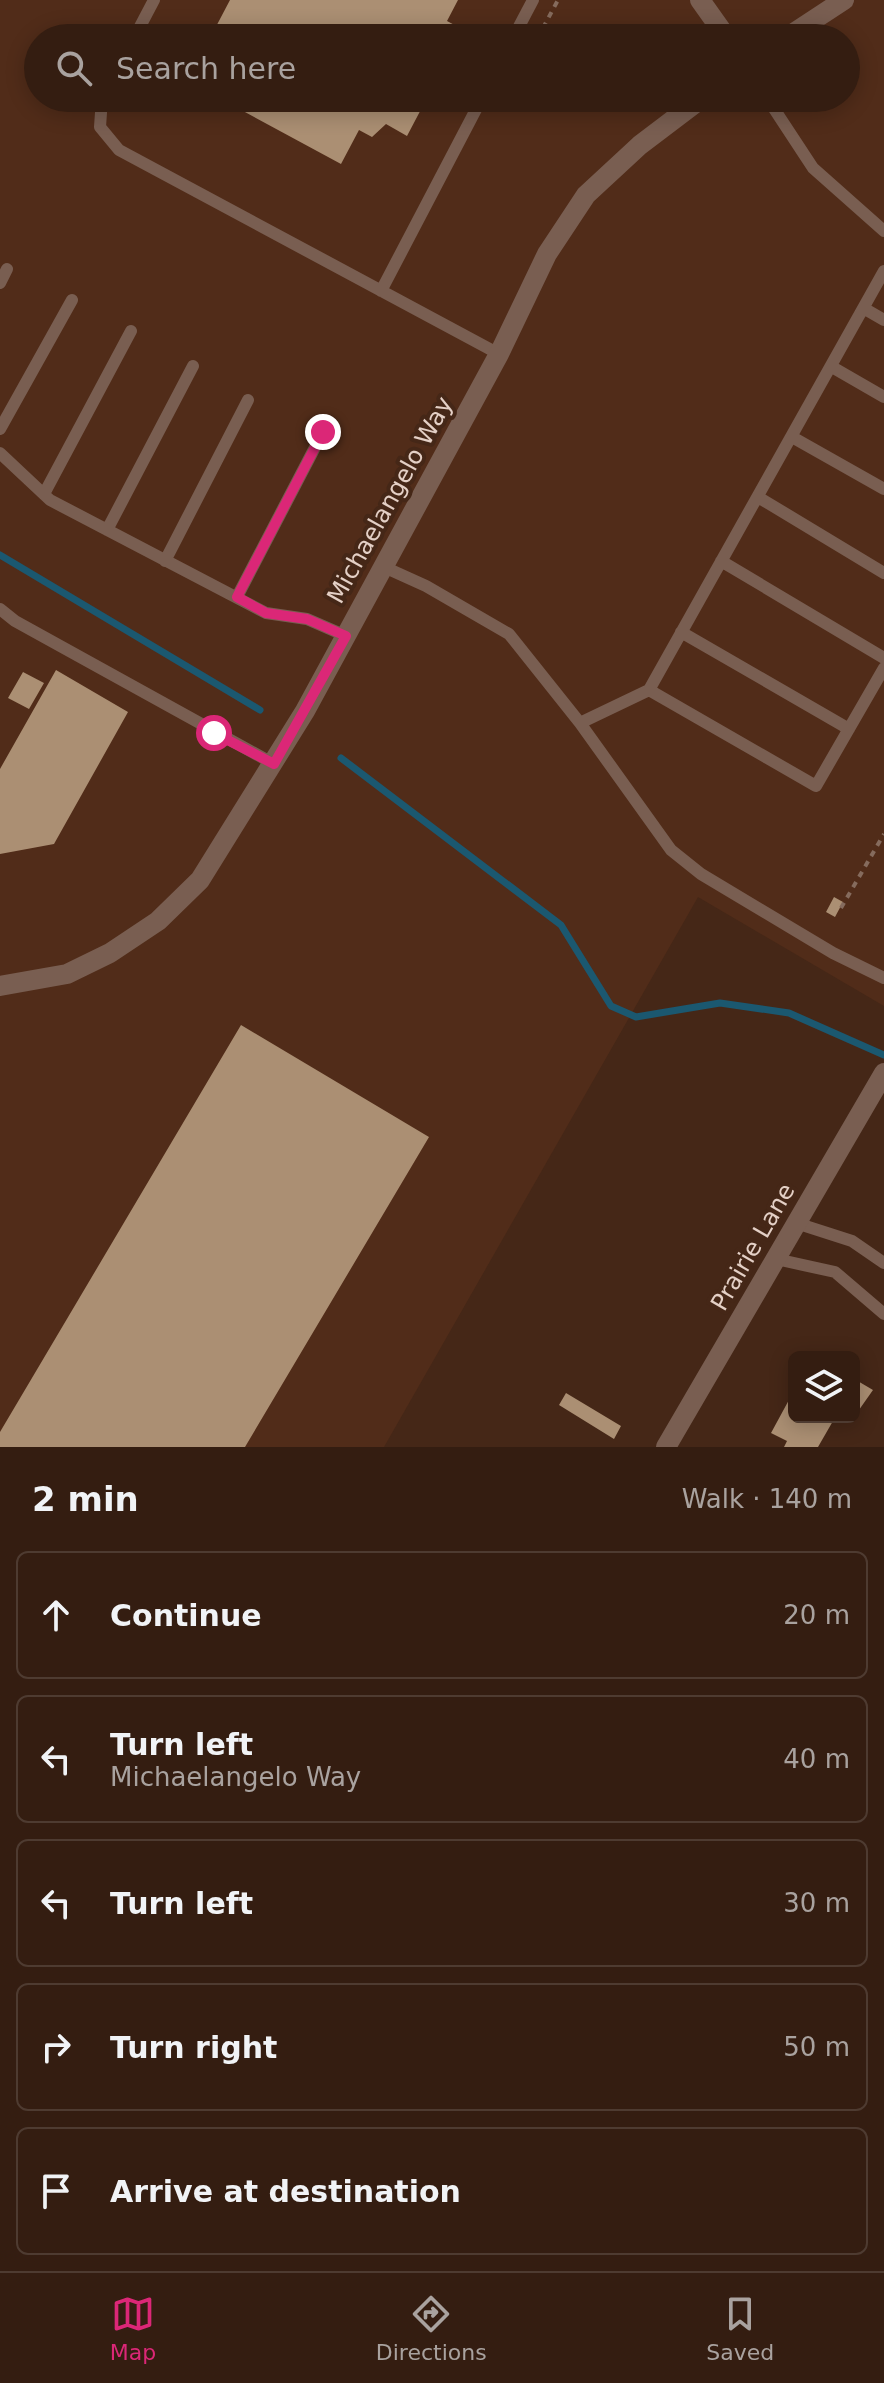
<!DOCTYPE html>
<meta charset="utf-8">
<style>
:root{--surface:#341d11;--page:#3c261a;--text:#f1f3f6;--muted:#a9a29f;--line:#4e3b31;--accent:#db2777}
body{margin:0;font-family:"DejaVu Sans",sans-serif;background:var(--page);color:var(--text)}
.controls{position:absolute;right:24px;bottom:24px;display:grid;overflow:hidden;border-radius:12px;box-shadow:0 4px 20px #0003}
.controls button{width:72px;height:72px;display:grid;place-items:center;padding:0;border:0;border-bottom:2px solid var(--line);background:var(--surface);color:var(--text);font:40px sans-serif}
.stop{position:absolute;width:24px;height:24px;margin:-18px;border:6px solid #db2777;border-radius:50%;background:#fff}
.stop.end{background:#db2777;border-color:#fff;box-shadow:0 2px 8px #0008}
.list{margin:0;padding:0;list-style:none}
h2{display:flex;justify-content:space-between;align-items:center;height:104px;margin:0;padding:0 32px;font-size:34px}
h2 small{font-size:26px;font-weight:400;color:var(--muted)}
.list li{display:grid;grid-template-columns:52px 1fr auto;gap:24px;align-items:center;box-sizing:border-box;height:128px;margin:0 16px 16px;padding:0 16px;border:2px solid var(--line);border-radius:12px}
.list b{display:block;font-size:30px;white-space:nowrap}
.list p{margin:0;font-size:26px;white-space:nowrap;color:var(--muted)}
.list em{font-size:26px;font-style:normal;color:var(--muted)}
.icon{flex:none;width:44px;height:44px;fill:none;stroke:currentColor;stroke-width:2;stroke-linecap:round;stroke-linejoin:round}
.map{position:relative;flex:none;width:884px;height:1447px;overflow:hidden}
.search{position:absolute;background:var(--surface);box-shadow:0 4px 20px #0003;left:24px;right:24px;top:24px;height:88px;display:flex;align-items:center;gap:20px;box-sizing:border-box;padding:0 28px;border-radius:44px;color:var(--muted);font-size:30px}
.sheet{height:824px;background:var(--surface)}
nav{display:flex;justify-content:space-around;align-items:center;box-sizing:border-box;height:112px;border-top:2px solid var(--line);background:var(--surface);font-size:22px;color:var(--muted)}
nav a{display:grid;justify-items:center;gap:4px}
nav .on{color:var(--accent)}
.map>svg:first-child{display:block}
.built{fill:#512c19;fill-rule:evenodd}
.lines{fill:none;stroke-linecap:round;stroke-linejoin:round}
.stream{stroke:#1b5870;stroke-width:7}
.building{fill:#ab8f73}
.path{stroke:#856b5d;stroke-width:4;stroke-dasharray:6 6;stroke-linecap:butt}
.service{stroke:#795e51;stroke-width:12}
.minor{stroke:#795e51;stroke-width:20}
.route{stroke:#db2777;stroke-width:10}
.labels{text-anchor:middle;stroke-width:8;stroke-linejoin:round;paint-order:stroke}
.street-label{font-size:24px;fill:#e4d0c6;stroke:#452717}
</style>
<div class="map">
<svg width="884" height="1447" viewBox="0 0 884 1447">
<rect width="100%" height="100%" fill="#452717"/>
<!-- built -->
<path class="built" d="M0 0H884V1006L698 897 384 1447H0ZM38 38H846V98H38Z"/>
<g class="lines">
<!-- stream -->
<path class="stream" d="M0 555 260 710
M341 758 561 925 611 1006 636 1017 720 1003 789 1013 884 1055"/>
</g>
<!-- building -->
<path class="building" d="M230 0H458L447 21 464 30 459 38H210Z
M219 98H427L407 136 386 124 372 137 359 130 341 164Z
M56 670 128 712 54 844 0 854V769Z
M23 672 44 683 29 709 8 698Z
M834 897 843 902 835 917 826 912Z
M241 1025 429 1137 245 1447H0V1432Z
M856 1380 873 1390 854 1417V1383Z
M566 1393 621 1426 614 1439 559 1405Z
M790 1398 794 1400V1417H825L833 1421 818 1447H784L787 1441 771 1433Z"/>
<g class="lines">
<!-- path -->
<path class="path" d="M543 28 558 0
M841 908 884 834"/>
<!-- service -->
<path class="service" d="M134 38 154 0
M513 38 533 0
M102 98 100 127 119 150 499 354
M767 98 813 168 884 231
M0 283 7 269
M381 291 482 98
M865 309 884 320
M832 367 884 397
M0 429 72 300
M792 437 884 489
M0 453 50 500 266 613 307 619 346 636
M44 494 131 331
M758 497 884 573
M107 530 193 366
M165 561 248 400
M721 561 884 658
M384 567 426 586 509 634 580 723 649 690 884 271
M237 597 323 432
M0 609 15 621 274 764
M681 632 849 729
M649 690 816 786 884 668
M580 723 671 850 701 874 833 953 884 978
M796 1223 852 1241 884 1263
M776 1259 835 1272 884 1314"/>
<!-- minor -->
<path class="minor" d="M700 0 727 38
M786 38 844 0
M0 986 67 974 110 953 158 921 200 880 305 711 499 354 547 254 586 195 640 145 702 98
M666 1447 884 1073"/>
</g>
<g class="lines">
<!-- route -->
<path class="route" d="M214 733 274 764 346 636 307 619 266 613 237 597 323 432"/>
</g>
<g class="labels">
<!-- street labels -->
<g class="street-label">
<text transform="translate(390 500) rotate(-61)" y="8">Michaelangelo Way</text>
<text transform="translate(753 1247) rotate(-60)" y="8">Prairie Lane</text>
</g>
</g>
</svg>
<div class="controls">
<button><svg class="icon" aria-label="layers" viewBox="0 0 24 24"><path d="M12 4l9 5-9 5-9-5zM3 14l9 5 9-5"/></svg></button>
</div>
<div class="stop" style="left:214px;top:733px"></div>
<div class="stop end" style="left:323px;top:432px"></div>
<div class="search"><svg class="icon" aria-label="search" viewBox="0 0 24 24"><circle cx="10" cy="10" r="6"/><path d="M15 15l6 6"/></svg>Search here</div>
</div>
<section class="sheet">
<h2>2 min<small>Walk · 140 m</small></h2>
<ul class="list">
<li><svg class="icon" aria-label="ahead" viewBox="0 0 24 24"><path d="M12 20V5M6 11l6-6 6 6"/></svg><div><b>Continue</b></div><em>20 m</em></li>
<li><svg class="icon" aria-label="left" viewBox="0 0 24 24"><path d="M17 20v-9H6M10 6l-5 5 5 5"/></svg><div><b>Turn left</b><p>Michaelangelo Way</p></div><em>40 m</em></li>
<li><svg class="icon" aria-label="left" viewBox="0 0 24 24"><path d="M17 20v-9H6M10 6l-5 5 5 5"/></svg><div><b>Turn left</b></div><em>30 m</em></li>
<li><svg class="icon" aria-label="right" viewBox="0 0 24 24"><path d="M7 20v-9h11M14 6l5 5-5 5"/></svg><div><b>Turn right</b></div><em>50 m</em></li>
<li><svg class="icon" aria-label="arrive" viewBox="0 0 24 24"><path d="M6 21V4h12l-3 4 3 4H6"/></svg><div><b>Arrive at destination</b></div></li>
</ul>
</section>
<nav>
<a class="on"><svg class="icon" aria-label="map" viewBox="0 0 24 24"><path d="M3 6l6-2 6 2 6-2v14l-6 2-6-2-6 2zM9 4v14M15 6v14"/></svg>Map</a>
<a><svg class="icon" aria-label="directions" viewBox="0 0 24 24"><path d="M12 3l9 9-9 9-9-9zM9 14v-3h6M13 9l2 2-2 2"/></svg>Directions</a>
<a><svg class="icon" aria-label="saved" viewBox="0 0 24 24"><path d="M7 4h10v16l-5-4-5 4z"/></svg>Saved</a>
</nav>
